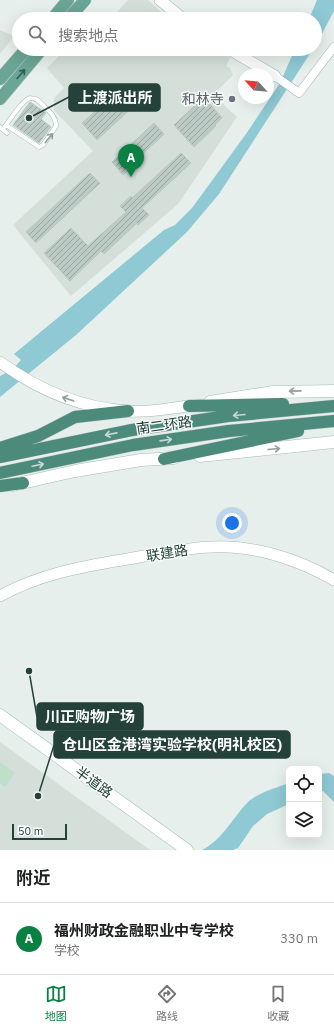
<!DOCTYPE html>
<html lang="zh">
<meta charset="utf-8">
<style>
:root{--surface:#fff;--page:#f2f2f2;--text:#202124;--muted:#757577;--line:#e0e0e0;--accent:#0b8043}
body{margin:0;font-family:"IBM Plex Sans","Noto Sans SC",sans-serif;background:var(--page);color:var(--text)}
.controls{position:absolute;right:12px;bottom:12px;display:grid;overflow:hidden;border-radius:6px;box-shadow:0 4px 16px #0002}
.controls button{width:36px;height:36px;display:grid;place-items:center;padding:0;border:0;border-bottom:1px solid var(--line);background:var(--surface);color:var(--text);font:20px sans-serif}
.compass{position:absolute;left:238px;top:68px;width:36px;height:36px;border-radius:50%;background:var(--surface);box-shadow:0 4px 16px #0002;rotate:296deg}
.scale{position:absolute;left:12px;bottom:10px;width:55px;box-sizing:border-box;padding-left:4px;border:2px solid #24423a;border-top:0;font-size:11px;line-height:14px;white-space:nowrap;color:#24423a;-webkit-text-stroke:3px #f7fbf9;paint-order:stroke}
.you{position:absolute;left:232px;top:523px;width:14px;height:14px;margin:-10px;border:3px solid #fff;border-radius:50%;background:#1a73e8;box-shadow:0 0 0 6px #1a73e833}
.badge{display:grid;place-items:center;width:26px;height:26px;border-radius:50%;background:var(--accent);color:#fff;font-size:13px;font-weight:700}
.pin{position:absolute;translate:-50% -33px;filter:drop-shadow(0 1px 2px #0008)}
.pin::after{content:'';position:absolute;top:21px;width:14px;height:12px;background:inherit;clip-path:polygon(0 0,100% 0,50% 100%)}
.list{margin:0;padding:0;list-style:none}
h2{display:flex;justify-content:space-between;align-items:center;height:52px;margin:0;padding:0 16px;font-size:17px}
h2 small{font-size:13px;font-weight:400;color:var(--muted)}
.list li{display:grid;grid-template-columns:26px 1fr auto;gap:12px;align-items:center;box-sizing:border-box;height:72px;padding:0 16px;border-top:1px solid var(--line)}
.list b{display:block;font-size:15px;white-space:nowrap}
.list p{margin:0;font-size:13px;white-space:nowrap;color:var(--muted)}
.list em{font-size:13px;font-style:normal;color:var(--muted)}
.icon{flex:none;width:22px;height:22px;fill:none;stroke:currentColor;stroke-width:2;stroke-linecap:round;stroke-linejoin:round}
.map{position:relative;flex:none;width:334px;height:850px;overflow:hidden}
.search{position:absolute;background:var(--surface);box-shadow:0 4px 16px #0002;left:12px;right:12px;top:12px;height:44px;display:flex;align-items:center;gap:10px;box-sizing:border-box;padding:0 14px;border-radius:22px;color:var(--muted);font-size:15px}
.sheet{height:124px;background:var(--surface)}
nav{display:flex;justify-content:space-around;align-items:center;box-sizing:border-box;height:56px;border-top:1px solid var(--line);background:var(--surface);font-size:11px;color:var(--muted)}
nav a{display:grid;justify-items:center;gap:2px}
nav .on{color:var(--accent)}
.map>svg:first-child{display:block}
.built{fill:#d4dfda}
.park{fill:#bfe0c8}
.water{fill:#8ec9d4}
.building{fill:url(#building-hatch);stroke:#b8c9c2}
.lines{fill:none;stroke-linecap:round;stroke-linejoin:round}
.service-casing{stroke:#a8b8b2;stroke-width:5}
.minor-casing{stroke:#a8b8b2;stroke-width:9}
.tertiary-casing{stroke:#a8b8b2;stroke-width:12}
.secondary-casing{stroke:#a4bbb3;stroke-width:13}
.primary-casing{stroke:#c2cac8;stroke-width:13}
.trunk-casing{stroke:#c2cac8;stroke-width:13}
.service{stroke:#fff;stroke-width:4}
.minor{stroke:#fff;stroke-width:8}
.tertiary{stroke:#fff;stroke-width:11}
.secondary{stroke:#fff;stroke-width:12}
.primary{stroke:#6aa596;stroke-width:12}
.trunk{stroke:#4c8a7c;stroke-width:12}
.oneway{stroke:#365b51}
.oneway2{stroke:#92a09c}
.oneway3{stroke:#c4d9d4}
.worship-dot{fill:#6b7280;stroke:#f7fbf9;stroke-width:1.5}
.labels{text-anchor:middle;stroke-width:3;stroke-linejoin:round;paint-order:stroke}
.worship-label{font-size:14px;fill:#5b616d;stroke:#f7fbf9;text-anchor:end}
.street-label{font-size:14px;fill:#24423a;stroke:#f7fbf9}
.leader{fill:none;stroke:#24423a;stroke-width:1.5}
.callout-dot{fill:#24423a;stroke:#f7fbf9;stroke-width:1.5}
.callout{fill:#24423a;stroke:#24423a;stroke-width:1.5}
.callout-label{font-size:15px;text-anchor:middle;font-weight:bold;fill:#fff}
</style>
<div class="map">
<svg width="334" height="850" viewBox="0 0 334 850">
<defs>
<pattern id="building-hatch" width="6" height="6" patternUnits="userSpaceOnUse"><rect width="6" height="6" fill="#bbcac4"/><path d="M-1 1l2-2M0 6l6-6M5 7l2-2" fill="none" stroke="#98a6a0"/></pattern>
</defs>
<rect width="100%" height="100%" fill="#e6efeb"/>
<!-- built -->
<path class="built" d="M128 0H148L168 19H111Z
M0 30 14 36 0 54Z
M66 49H71L77 56 84 49H216L230 58 226 66 230 68 233 75 213 95 237 117 178 204 71 296 13 225 93 151 54 110V98L64 88 47 68Z
M0 742 150 850H0Z"/>
<!-- park -->
<path class="park" d="M0 762 15 773 5 787 0 783Z"/>
<!-- water -->
<path class="water" d="M317 0H334V11L315 47V19H309Z
M295 49H313L219 194 187 232 76 335 0 397V376L12 370 21 360 14 354 164 230 175 225 192 208 246 134 280 83Z
M329 773 334 776V802L323 791H319V774Z
M289 783V804L267 814 253 826 238 848 233 850H202C222 840 232 819 247 803 257 793 276 788 289 783Z"/>
<!-- building -->
<path class="building" d="M121 88 136 104 97 140 82 123Z
M204 97 222 118 215 125 216 126 194 147 174 125Z
M30 102 46 113 41 119 51 127 39 143 13 125Z
M154 123 164 134 129 167 130 169 123 175 112 162Z
M181 153 191 163 142 208 149 215 138 225 137 223 104 254 101 251 70 281 44 253 71 228 88 246 126 212 120 206 131 196 132 198Z
M90 173 100 183 36 243 26 232Z"/>
<g class="lines">
<!-- service casing -->
<g class="service-casing">
<path id="service" d="M0 127 7 133
M3 129C8 123 24 97 31 98 37 98 40 102 44 106 50 112 56 117 56 126L43 145 39 147 6 125"/>
</g>
<!-- minor casing -->
<g class="minor-casing">
<path id="minor" d="M275 76 299 93 334 47"/>
</g>
<!-- tertiary casing -->
<g class="tertiary-casing">
<path id="tertiary" d="M160 0 183 19
M229 49 275 76
M0 362C37 389 81 408 128 411 148 413 170 408 189 406
M0 596C38 575 79 567 122 560 152 555 182 548 212 547 254 545 298 559 334 580"/>
</g>
<!-- secondary casing -->
<g class="secondary-casing">
<path id="secondary" d="M210 402 273 392 334 391
M200 456 334 442
M13 485 75 471 141 460 174 458
M0 715 187 850"/>
</g>
<!-- primary casing -->
<g class="primary-casing">
<path id="primary" d="M52 19 68 0
M68 19 85 0
M0 79 26 49
M0 99 42 49"/>
</g>
<!-- trunk casing -->
<g class="trunk-casing">
<path id="trunk" d="M189 406 283 404
M0 448 38 436 75 417 128 411
M0 457 132 430 228 416 334 406
M164 459 298 431
M0 473 133 445 229 431 334 421
M0 486 23 483"/>
</g>
<!-- service -->
<use href="#service" class="service"/>
<!-- minor -->
<use href="#minor" class="minor"/>
<!-- tertiary -->
<use href="#tertiary" class="tertiary"/>
<!-- secondary -->
<use href="#secondary" class="secondary"/>
<!-- primary -->
<use href="#primary" class="primary"/>
<!-- trunk -->
<use href="#trunk" class="trunk"/>
</g>
<!-- one-way arrows -->
<defs><path id="oneway-shaft" d="M-6 0H5M1.5-3L5.5 0L1.5 3" fill="none" stroke-width="1.6" stroke-linecap="round" stroke-linejoin="round"/></defs>
<use class="oneway" href="#oneway-shaft" transform="translate(21 74) rotate(-50)"/>
<g class="oneway2">
<use href="#oneway-shaft" transform="translate(49 138) rotate(-51)"/>
<use href="#oneway-shaft" transform="translate(295 391) rotate(179)"/>
<use href="#oneway-shaft" transform="translate(68 399) rotate(-161)"/>
<use href="#oneway-shaft" transform="translate(274 449) rotate(-5)"/>
</g>
<g class="oneway3">
<use href="#oneway-shaft" transform="translate(239 415) rotate(175)"/>
<use href="#oneway-shaft" transform="translate(111 434) rotate(169)"/>
<use href="#oneway-shaft" transform="translate(166 440) rotate(-8)"/>
<use href="#oneway-shaft" transform="translate(38 465) rotate(-12)"/>
</g>
<!-- markers -->
<circle class="worship-dot" cx="232" cy="99" r="4"/>
<g class="labels">
<!-- worship labels -->
<g class="worship-label">
<text x="224" y="104">和林寺</text>
</g>
<!-- street labels -->
<g class="street-label">
<text transform="translate(164 425) rotate(-8)" y="5">南二环路</text>
<text transform="translate(167 553) rotate(-9)" y="5">联建路</text>
<text transform="translate(94 782) rotate(36)" y="5">半道路</text>
</g>
</g>
<!-- callouts -->
<path class="leader" d="M29 118L69 97M29 671L37 717M38 796L54 745"/>
<g class="callout-dot">
<circle cx="29" cy="118" r="4"/>
<circle cx="29" cy="671" r="4"/>
<circle cx="38" cy="796" r="4"/>
</g>
<g class="callout">
<rect x="69" y="84" width="91" height="27" rx="4"/>
<rect x="37" y="703" width="106" height="27" rx="4"/>
<rect x="54" y="731" width="236" height="27" rx="4"/>
</g>
<g class="callout-label">
<text x="115" y="103">上渡派出所</text>
<text x="90" y="722">川正购物广场</text>
<text x="172" y="750">仓山区金港湾实验学校(明礼校区)</text>
</g>
</svg>
<div class="controls">
<button><svg class="icon" aria-label="locate" viewBox="0 0 24 24"><circle cx="12" cy="12" r="6"/><path d="M12 2v4M12 18v4M2 12h4M18 12h4"/></svg></button>
<button><svg class="icon" aria-label="layers" viewBox="0 0 24 24"><path d="M12 4l9 5-9 5-9-5zM3 14l9 5 9-5"/></svg></button>
</div>
<svg class="compass" viewBox="-18 -18 36 36"><path d="M0-13l5 13h-10z" fill="#e53935"/><path d="M0 13l5-13h-10z" fill="#757577"/></svg>
<div class="scale">50 m</div>
<div class="you"></div>
<div class="pin badge" style="left:131px;top:177px">A</div>
<div class="search"><svg class="icon" aria-label="search" viewBox="0 0 24 24"><circle cx="10" cy="10" r="6"/><path d="M15 15l6 6"/></svg>搜索地点</div>
</div>
<section class="sheet">
<h2>附近<small></small></h2>
<ul class="list">
<li><span class="badge">A</span><div><b>福州财政金融职业中专学校</b><p>学校</p></div><em>330 m</em></li>
</ul>
</section>
<nav>
<a class="on"><svg class="icon" aria-label="map" viewBox="0 0 24 24"><path d="M3 6l6-2 6 2 6-2v14l-6 2-6-2-6 2zM9 4v14M15 6v14"/></svg>地图</a>
<a><svg class="icon" aria-label="directions" viewBox="0 0 24 24"><path d="M12 3l9 9-9 9-9-9zM9 14v-3h6M13 9l2 2-2 2"/></svg>路线</a>
<a><svg class="icon" aria-label="saved" viewBox="0 0 24 24"><path d="M7 4h10v16l-5-4-5 4z"/></svg>收藏</a>
</nav>
